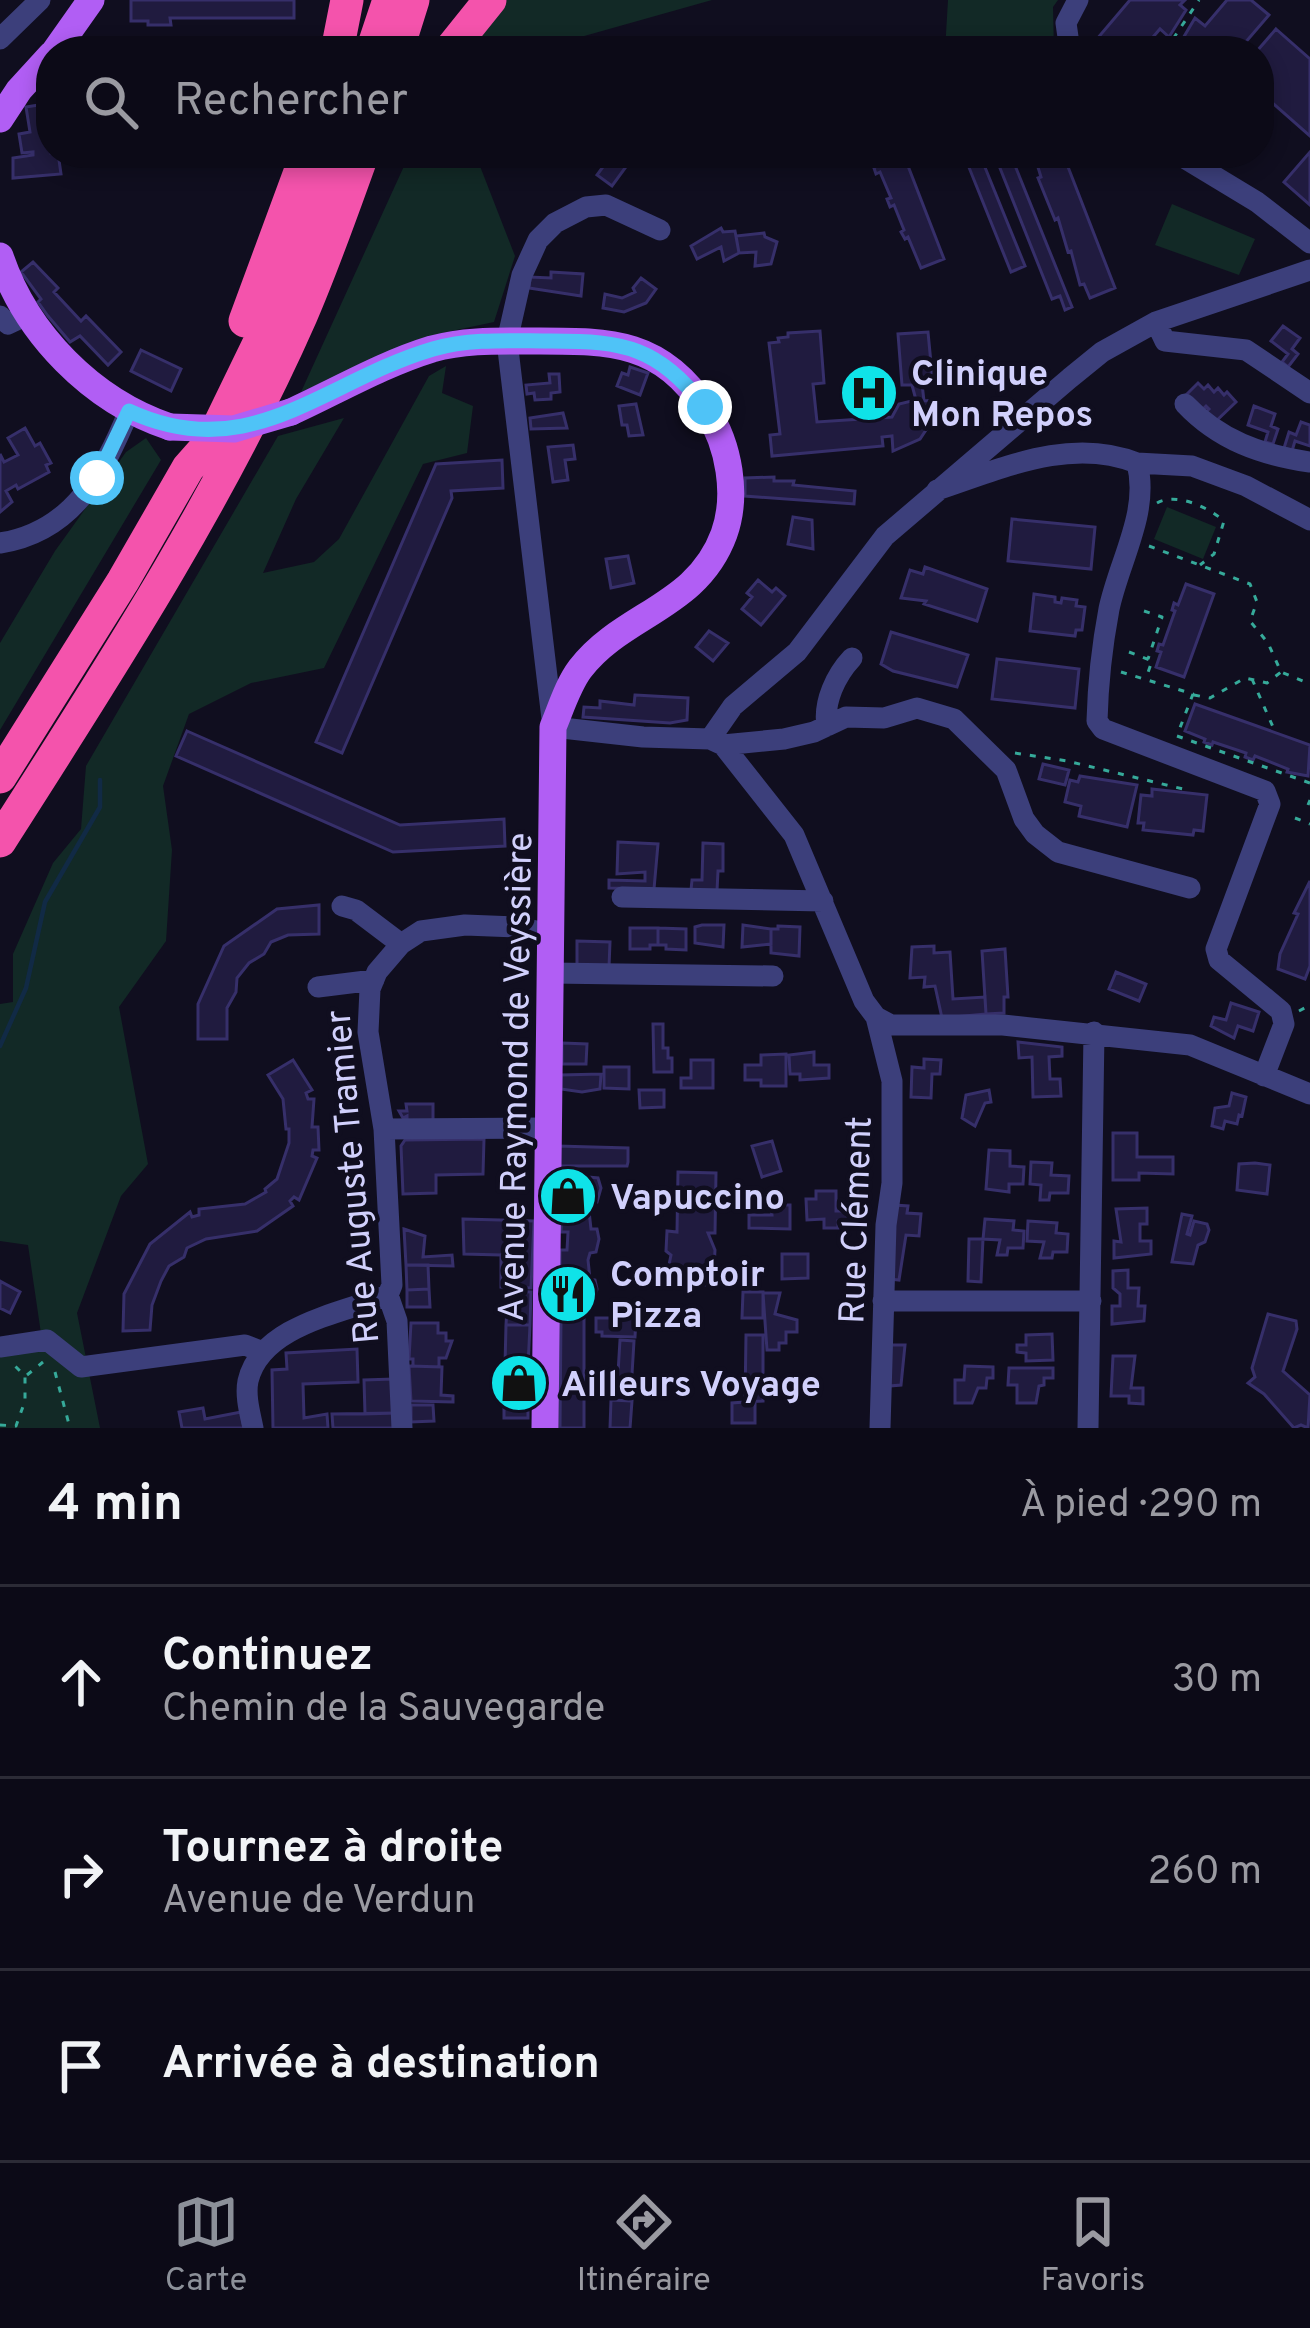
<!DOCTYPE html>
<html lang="fr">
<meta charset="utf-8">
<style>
:root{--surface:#0c0a17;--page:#1a1824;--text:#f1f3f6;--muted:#9a9aa1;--line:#2c2b36;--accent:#8c9099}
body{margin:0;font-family:Overpass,sans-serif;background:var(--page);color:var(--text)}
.stop{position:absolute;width:36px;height:36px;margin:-27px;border:9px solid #4fc3f7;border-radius:50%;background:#fff}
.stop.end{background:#4fc3f7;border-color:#fff;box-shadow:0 3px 12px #0008}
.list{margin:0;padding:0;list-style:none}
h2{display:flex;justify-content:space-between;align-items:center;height:156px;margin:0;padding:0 48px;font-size:51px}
h2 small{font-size:39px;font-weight:400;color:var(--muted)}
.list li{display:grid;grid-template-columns:78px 1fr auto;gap:36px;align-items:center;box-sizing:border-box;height:192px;padding:0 48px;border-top:3px solid var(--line)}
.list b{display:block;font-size:45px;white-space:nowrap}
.list p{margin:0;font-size:39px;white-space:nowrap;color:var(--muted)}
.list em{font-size:39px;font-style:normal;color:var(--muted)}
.icon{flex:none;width:66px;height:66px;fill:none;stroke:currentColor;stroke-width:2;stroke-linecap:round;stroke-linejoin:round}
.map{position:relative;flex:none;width:1310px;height:1428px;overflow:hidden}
.search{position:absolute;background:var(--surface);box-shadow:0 6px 18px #0003;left:36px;right:36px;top:36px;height:132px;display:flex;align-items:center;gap:30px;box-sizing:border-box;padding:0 42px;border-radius:48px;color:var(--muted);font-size:45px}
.sheet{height:732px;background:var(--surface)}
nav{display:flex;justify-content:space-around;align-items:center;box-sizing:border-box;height:168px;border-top:3px solid var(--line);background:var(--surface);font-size:33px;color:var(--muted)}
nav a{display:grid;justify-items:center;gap:6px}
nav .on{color:var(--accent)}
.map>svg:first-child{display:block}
.green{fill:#122926}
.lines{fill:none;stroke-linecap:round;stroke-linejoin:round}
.stream{stroke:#112a45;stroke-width:4.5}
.building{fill:#201b3f;stroke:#362f6a;stroke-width:3}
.path{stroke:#36aa9a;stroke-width:3;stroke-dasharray:6 9;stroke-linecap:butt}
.minor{stroke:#3c3f7b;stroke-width:21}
.major{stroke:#b15ef4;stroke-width:27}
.highway{stroke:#f453ac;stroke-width:33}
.major-bridge{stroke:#b15ef4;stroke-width:27}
.route{stroke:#4fc3f7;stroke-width:15}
.labels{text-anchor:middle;stroke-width:9;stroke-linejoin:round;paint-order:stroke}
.poi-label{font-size:36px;font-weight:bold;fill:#d1d0fc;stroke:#100e1f;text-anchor:start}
.street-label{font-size:36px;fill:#d1d0fc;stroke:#100e1f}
</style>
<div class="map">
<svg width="1310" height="1428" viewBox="0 0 1310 1428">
<rect width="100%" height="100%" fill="#100e1f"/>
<!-- green -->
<path class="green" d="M507 0H712L531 51H462Z
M948 0H1058L1053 7 1054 51H945Z
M410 153H478V161L515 256 494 322 442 333 301 392Z
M1172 204 1255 239 1239 275 1155 245Z
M446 366 442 393 473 406 467 453 423 464 324 668 251 683 189 714 163 786 172 850 166 941 119 1007 148 1164 121 1196 77 1313 100 1428H0V1354L43 1347 28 1245 0 1241V1004L13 1002V954L53 863 81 829 86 766 278 436 344 418 296 499 263 573 314 562 339 539 429 376Z
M146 438 161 460 0 730V643L55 551 126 452Z
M1167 507 1216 527 1203 559 1154 539Z"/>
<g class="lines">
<!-- stream -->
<path class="stream" d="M0 1046 26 988 45 902 100 807V780"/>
</g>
<!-- building -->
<path class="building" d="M131 0H294V18H170L171 25H148V21H131Z
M1130 0H1185L1180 5 1186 10 1169 37 1160 29 1141 51H1109L1096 40Z
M1227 0H1251L1269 15 1238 51H1183L1179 45 1195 18 1205 26Z
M1227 0H1251L1269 15 1238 51H1183L1179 45 1195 18 1205 26Z
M1276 29 1310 59V136L1259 91V83L1270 71 1259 62 1257 51Z
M51 103V153H58L61 174 13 178V158L33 155V152L22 153 19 134 30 132 26 107Z
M1310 152V205L1284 182Z
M613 153 628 164 612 186 597 175Z
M872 153H903L944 259 921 268 908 237 905 239 901 232 904 230 894 205 890 207 887 199 891 198 880 172 876 174 874 168 877 166Z
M994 153H1010L1072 307 1065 310 1060 296 1052 299Z
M1063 154 1115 288 1090 298 1084 284 1080 285 1071 251 1068 252 1058 218 1055 220 1038 178 1041 177 1037 164Z
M980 155 1025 266 1011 272 966 160Z
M721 228 723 232 735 231 739 253 724 261 721 247 697 259 691 246Z
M764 233 765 237 777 242 771 264 755 266 756 252 739 253 736 236Z
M33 262 58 288 54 292 81 321 86 316 121 352 108 365 80 336 70 342 48 316 38 302 41 299 21 272Z
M551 272 583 274 581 296 529 288 530 277 551 278Z
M641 278 656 289 646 303 624 312 603 308 605 294 622 298 635 292 633 288Z
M1283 326 1300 338 1292 349 1298 354 1288 367 1282 362 1288 354 1271 341Z
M820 331 824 383 813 384 817 422 892 417 899 404 916 400 912 385H902L898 334 928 332 933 384H922L924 401 936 400V404L932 421 920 439 893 451 892 436 882 437 883 446 772 456 770 435 780 434 769 343 779 342 778 338 788 337V333Z
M141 350 181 369 171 391 131 371Z
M630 367 648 373 640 395 617 386 622 373 628 375Z
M549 374H559L560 392 551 393V399L535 400 534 393 527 394 526 385 550 383Z
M1198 383 1204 389 1208 385 1214 392 1218 388 1224 395 1227 392 1236 402 1215 422 1206 412 1209 409 1206 406 1201 411 1186 395Z
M636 404 643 435 629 436 627 425H622L619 406Z
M1254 406 1275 414 1271 426 1278 429 1273 444 1265 442 1268 432 1248 425Z
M563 413 567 428 531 429 530 418Z
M1301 422 1310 425V446L1295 441 1292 451 1284 448 1289 432 1296 435Z
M25 428 35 446 40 443 51 463 46 465 49 472 18 489 16 485 6 491 12 502 0 512V454L4 462 18 455 8 438Z
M573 445 575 459 565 460 568 480 553 482 548 447Z
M502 460 503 488 451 491 452 498 342 753 316 742 436 464Z
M774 477V481H794L793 485 855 491 854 504 745 496V478Z
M793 517 812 520 813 549 788 544Z
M1012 519 1095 527 1091 569 1008 561Z
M628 556 634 583 611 588 606 559Z
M925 567 987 589 977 621 924 604 926 601 901 598 910 570 923 574Z
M758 580 772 592 776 588 785 596 761 625 742 609 752 597 747 593Z
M1186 584 1214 594 1184 677 1156 667 1161 652 1157 651 1159 644 1163 645 1175 611 1172 610 1174 603 1178 605Z
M1034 594 1055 597V602L1061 603 1062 598 1077 600 1076 606 1085 607 1082 630H1076L1075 636 1030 631Z
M709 631 728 643 713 661 696 647Z
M891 632 968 655 957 687 893 671 881 664Z
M997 659 1079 669 1075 708 992 699Z
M635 695 688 698 687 720 670 723 583 717 584 707 600 708V701L634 705Z
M1195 704 1310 745 1308 776 1287 772 1288 769 1255 756 1253 760 1245 757 1246 753 1213 742 1212 745 1204 742 1205 739 1185 731Z
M187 731 400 825 504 819 505 846 393 852 176 756Z
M1043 764 1069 770 1065 785 1039 779Z
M1080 776 1137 785 1127 827 1079 816 1081 806 1065 802 1070 780 1078 782Z
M1152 789 1207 795 1203 831 1194 830 1193 835 1143 830 1144 823H1138L1141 795 1152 796Z
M618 842 658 844 654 889 609 888V880L645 881V872L617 874Z
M703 843 723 844V871H718L717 891 691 890 692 880H702Z
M1310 881V966L1305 979 1278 969 1280 954 1298 914 1294 913Z
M319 905V934L288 935 271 942 264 954 249 963 237 978 236 992 227 1008V1039H198V1004L224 946 277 909Z
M702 925H724L723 947 695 943V927Z
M743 925 771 929V944L742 947Z
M778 926 800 927 799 956 771 953V929H778Z
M630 928H658V945H650V949H630Z
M658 928 686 929V950L666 949V945H658Z
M577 941 610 942 609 967H577Z
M934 946V953L950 952 953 999 985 997 986 1014 942 1018 935 986 924 987 925 977 910 978 912 947Z
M1005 949 1008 997H1004V1013L986 1014 982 951Z
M1116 972 1146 984 1139 1001 1109 989Z
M1231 1003 1259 1012 1253 1031 1238 1026 1234 1038 1211 1026 1214 1017 1226 1020Z
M653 1024H663V1048H668V1058H672V1072H654Z
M1018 1042 1062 1047V1056L1049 1057 1050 1079H1060L1061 1096 1033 1097 1032 1057 1019 1058Z
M562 1043 587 1044 586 1064H562Z
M814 1052V1065H829V1078L800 1080V1074H790L789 1055Z
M786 1054V1086H761V1080H745V1065H761V1055Z
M924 1059 941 1060 940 1074H932L931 1098 911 1097 912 1067 924 1068Z
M293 1060 312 1090 306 1093 308 1099H314L312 1127H318L319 1150H313L312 1156 317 1158 299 1200 294 1197 290 1201 293 1206 257 1231 206 1239 187 1248 184 1257 169 1266 161 1281 152 1305 150 1330 123 1331 124 1294 150 1244 190 1212 192 1217 199 1215V1209L245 1204 266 1192 265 1189 277 1179 289 1143V1129H286L283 1099 268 1075Z
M691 1060H713V1088H681V1078H691Z
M604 1067H629V1089L604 1088Z
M601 1074 600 1089 582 1092 561 1089V1075Z
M639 1090H664V1107L640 1108Z
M989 1090 991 1102 985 1103 975 1126 962 1118 966 1095Z
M1232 1093 1246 1097 1242 1116 1239 1115 1237 1124 1225 1121 1223 1129 1212 1126 1215 1108 1229 1106Z
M406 1104H433V1123H407V1116L403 1118 399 1111H407Z
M1113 1133H1137V1157H1173V1174L1139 1173V1180H1113Z
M484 1139 483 1174 436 1175V1193L403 1194 401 1146 405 1140Z
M772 1141 781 1171 762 1177 752 1146Z
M557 1146 628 1148V1162L627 1166H556Z
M989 1150 1010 1151V1166L1024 1167 1023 1184H1009V1192L986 1189Z
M1031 1162 1052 1163 1051 1175 1069 1176 1068 1193H1050L1049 1200H1040L1041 1185 1030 1184Z
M1255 1163 1270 1165 1267 1194 1237 1190 1239 1164Z
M678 1172 716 1173 715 1233H708L715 1250 713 1285 665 1284 671 1255 666 1251 667 1231 677 1232Z
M588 1177 598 1178 601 1188 597 1202H592L589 1211 591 1229H597L599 1239 596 1252 590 1253 588 1260 590 1279 595 1280 597 1289 594 1303 566 1301V1285L560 1284V1250H567L568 1232H561L562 1199H569L570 1180Z
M816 1191H836V1211H849V1221H838V1228H824V1219L807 1220 806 1199H816Z
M771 1205H790V1229L749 1228V1215H772Z
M894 1205 908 1206 907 1213 921 1214 919 1236 906 1235 899 1280 889 1279Z
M1147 1208V1224H1140V1241H1151V1254L1114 1258V1241L1121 1242 1116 1209Z
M1182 1214 1192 1216 1187 1234 1190 1235 1194 1221 1207 1224 1209 1230 1205 1242 1198 1245 1193 1264 1172 1262Z
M463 1219 534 1221 531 1288 501 1287V1255L464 1254Z
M985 1219 1014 1221 1013 1230 1024 1231 1023 1248H1008L1007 1255H997L1000 1240 983 1239Z
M1028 1221 1057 1223 1056 1233 1068 1234 1067 1252H1053L1052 1258H1040L1044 1242 1027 1241Z
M404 1229 425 1236 423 1257 452 1255 453 1266 406 1265Z
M969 1239H983L981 1282 968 1281Z
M782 1254H808V1278L782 1279Z
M406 1265H428L429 1289 407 1290Z
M1128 1270V1288H1139L1138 1306H1145L1144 1321 1112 1324V1306H1120V1294L1113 1288V1271Z
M0 1281 20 1292 10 1313 0 1308Z
M429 1289 430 1307H407V1290Z
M508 1291 531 1292 530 1325H506Z
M743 1292H763V1318H742Z
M763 1293H780L775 1314 797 1320V1332H786V1343H779V1350H767Z
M562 1300 584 1303V1318H561Z
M1268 1314 1296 1321 1297 1329 1283 1371 1310 1395 1308 1428 1301 1425 1294 1428 1264 1394 1248 1383 1255 1377 1252 1368Z
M561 1318H584V1428H560Z
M596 1318H636L635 1337 602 1336V1332H596Z
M411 1323H438V1333H446V1341H452L446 1358H439V1367L413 1366V1359H409Z
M506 1325H530L528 1366 505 1365Z
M1052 1334 1053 1360 1026 1361V1353L1017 1352V1345H1026V1335Z
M746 1335H763V1401L745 1402Z
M620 1340 634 1341 631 1391 617 1390Z
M889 1345H905L901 1385 889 1386Z
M357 1349 358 1382 303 1384 304 1418 327 1414 328 1428H273L272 1370 287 1369 286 1353Z
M1113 1356H1135L1131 1388H1143V1404L1129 1403V1396H1111Z
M409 1366 442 1367 441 1395 453 1396V1402L411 1401Z
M965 1366 993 1367V1378H987L986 1388H978L972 1403H955V1380H964Z
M505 1368H528L527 1403H504Z
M1009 1368H1053V1378H1044V1385L1039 1386 1036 1403H1017V1385H1008Z
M393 1379 395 1413 365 1414 364 1380Z
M611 1400 632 1401 630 1428H610Z
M745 1402H755V1423H732V1403Z
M504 1403H528V1418H504Z
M411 1405H433L434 1421 411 1422Z
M203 1408 205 1419 241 1412 244 1428H182L179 1412Z
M395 1413V1428H333L332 1414Z"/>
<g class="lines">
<!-- path -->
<path class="path" d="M1165 51 1199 0
M1157 503C1176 492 1208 507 1224 521L1214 554 1200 565
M1149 546 1250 584 1257 602 1250 621 1268 643 1281 672 1310 684
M1144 611 1162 617 1148 659
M1129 652 1152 661 1146 678
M1121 672 1193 694 1178 733
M1252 679 1273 727
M1194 695 1210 698 1245 678 1267 683 1281 672
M1177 736 1310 783
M1015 753 1067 761 1183 789
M1308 805 1310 800
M1295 818 1310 824
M1299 1011 1310 1005
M55 1372 70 1428
M27 1375 43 1362
M0 1425 16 1426 25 1401V1376L15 1366"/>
<!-- minor -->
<path class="minor" d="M0 39 40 0
M1070 51 1066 23 1078 0
M1176 153 1257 202 1310 243
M660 230 606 205 586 207 555 223 538 240 522 275 507 341 553 727 643 737 710 739 723 745 794 835 864 1001 876 1017 891 1025H1003L1190 1045 1310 1094
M0 316 8 324 27 315
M1156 322 1165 341 1246 350 1310 393
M1185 404C1219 440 1261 455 1310 462
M1137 463 1192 466 1246 486 1310 520
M937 490C1001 469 1070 436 1137 463 1150 512 1119 561 1109 609 1102 646 1098 683 1097 721L1103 729 1265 791 1270 804 1216 949 1219 960 1281 1011 1284 1024 1264 1076
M0 543C73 532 103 473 129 411
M827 726C823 702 836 675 852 658
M710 739 733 706 797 652 885 536 1070 378 1102 352 1156 322 1310 270
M723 745 784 739 814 732 846 717 884 718 917 708 954 719 1006 770 1024 819 1035 834 1058 852 1190 888
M622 897 823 901
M342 906 356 910 401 944
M551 973 773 976
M318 987 374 980
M876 1017 892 1081V1183L886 1225 880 1428
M384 1129 547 1128
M883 1301H1091
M0 1347 47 1340 81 1367 245 1345 263 1352
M253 1428C250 1413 245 1396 248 1381 261 1325 343 1313 388 1295
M402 1428 397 1321 388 1295 392 1285 384 1129 368 1032 370 989 377 972 401 944 421 931 465 925 516 927 552 934
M1088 1428 1094 1032"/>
<!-- major -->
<path class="major" d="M55 51 91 0
M0 119 19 90 51 55
M0 256C26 334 92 401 170 427
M291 412C337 391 383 364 432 349 465 340 498 341 532 341 608 341 661 339 707 411 729 445 738 495 724 534 697 608 623 613 580 669 568 685 561 708 553 727L545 1428"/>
<!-- highway -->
<path class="highway" d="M337 51 347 0
M372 51 389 0
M397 51 413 0
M449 51 490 0
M245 321 307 153
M0 777 123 581 188 468 211 442 260 341 337 153
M0 841C108 672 220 500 301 316 324 263 343 208 363 153"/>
<!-- major-bridge -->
<path class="major-bridge" d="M170 427 234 429 291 412"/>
</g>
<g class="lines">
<!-- route -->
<path class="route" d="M97 478 129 411C250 467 324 381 433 349 472 338 512 341 552 341 625 341 657 347 705 407"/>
</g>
<!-- icons -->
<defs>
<g id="hospital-disc" transform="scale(3)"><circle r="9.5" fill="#0fe3e8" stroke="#100e1f"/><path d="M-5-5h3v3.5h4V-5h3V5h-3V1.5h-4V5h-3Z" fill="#111"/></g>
<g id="shop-disc" transform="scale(3)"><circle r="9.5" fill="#0fe3e8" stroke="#100e1f"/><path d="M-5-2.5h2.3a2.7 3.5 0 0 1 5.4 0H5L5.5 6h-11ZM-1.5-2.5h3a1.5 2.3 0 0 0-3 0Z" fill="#111"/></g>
<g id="restaurant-disc" transform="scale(3)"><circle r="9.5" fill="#0fe3e8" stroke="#100e1f"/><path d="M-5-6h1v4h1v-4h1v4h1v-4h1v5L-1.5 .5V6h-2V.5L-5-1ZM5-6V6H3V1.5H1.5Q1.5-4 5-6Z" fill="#111"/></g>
</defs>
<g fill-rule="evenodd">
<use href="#hospital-disc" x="869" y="393"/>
<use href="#shop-disc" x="568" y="1196"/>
<use href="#restaurant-disc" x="568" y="1294"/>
<use href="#shop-disc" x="519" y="1383"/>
</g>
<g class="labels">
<!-- poi labels -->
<g class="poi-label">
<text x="911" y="385">Clinique<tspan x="911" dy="41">Mon Repos</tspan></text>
<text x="610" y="1209">Vapuccino</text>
<text x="610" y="1286">Comptoir<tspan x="610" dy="41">Pizza</tspan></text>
<text x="561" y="1396">Ailleurs Voyage</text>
</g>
<!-- street labels -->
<g class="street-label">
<text transform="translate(514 1077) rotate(-89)" y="13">Avenue Raymond de Veyssière</text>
<text transform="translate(351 1177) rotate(-95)" y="13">Rue Auguste Tramier</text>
<text transform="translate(854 1220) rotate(-88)" y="13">Rue Clément</text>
</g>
</g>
</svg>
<div class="stop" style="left:97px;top:478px"></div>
<div class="stop end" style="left:705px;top:407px"></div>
<div class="search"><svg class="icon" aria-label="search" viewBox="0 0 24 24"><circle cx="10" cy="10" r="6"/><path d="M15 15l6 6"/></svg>Rechercher</div>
</div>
<section class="sheet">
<h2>4 min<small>À pied · 290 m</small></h2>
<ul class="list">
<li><svg class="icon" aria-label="ahead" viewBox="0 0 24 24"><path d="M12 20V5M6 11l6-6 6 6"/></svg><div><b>Continuez</b><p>Chemin de la Sauvegarde</p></div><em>30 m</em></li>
<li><svg class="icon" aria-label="right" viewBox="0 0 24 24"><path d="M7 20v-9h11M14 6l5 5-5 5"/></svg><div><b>Tournez à droite</b><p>Avenue de Verdun</p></div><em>260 m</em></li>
<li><svg class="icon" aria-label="arrive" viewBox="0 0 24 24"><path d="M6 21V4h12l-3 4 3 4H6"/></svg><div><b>Arrivée à destination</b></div></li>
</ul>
</section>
<nav>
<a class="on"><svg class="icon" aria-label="map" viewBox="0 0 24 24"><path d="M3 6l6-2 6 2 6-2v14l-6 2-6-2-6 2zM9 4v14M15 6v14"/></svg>Carte</a>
<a><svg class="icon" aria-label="directions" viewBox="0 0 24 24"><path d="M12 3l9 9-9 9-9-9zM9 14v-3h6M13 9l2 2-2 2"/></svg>Itinéraire</a>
<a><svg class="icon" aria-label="saved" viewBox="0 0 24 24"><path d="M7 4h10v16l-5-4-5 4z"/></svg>Favoris</a>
</nav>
